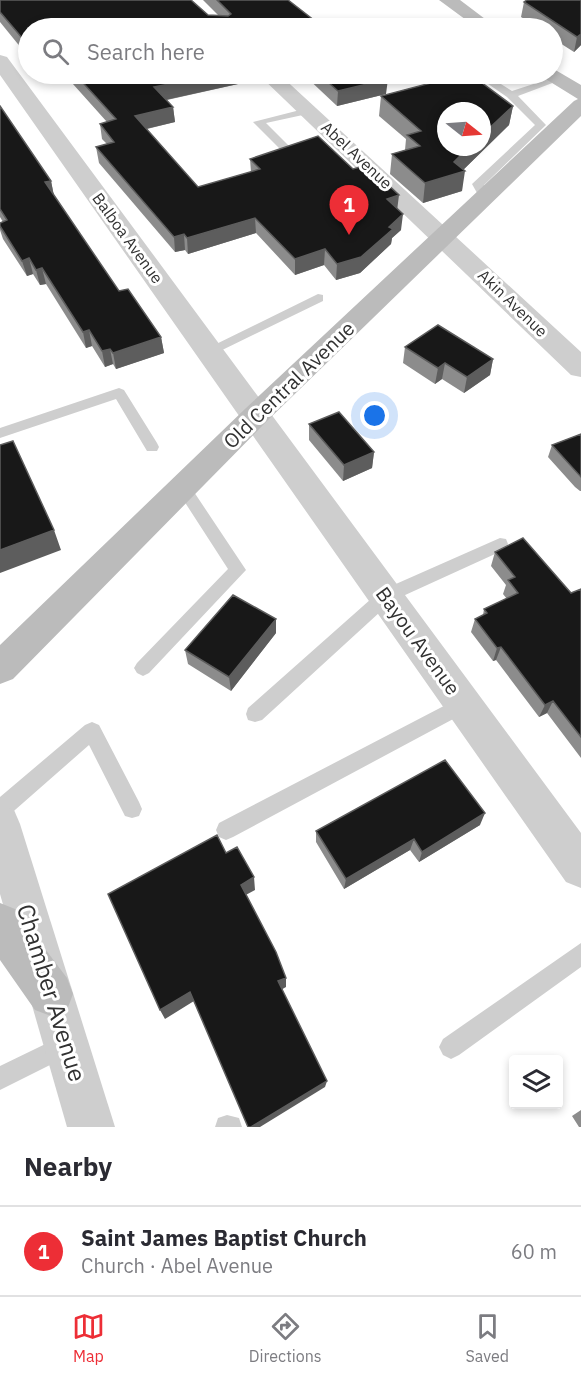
<!DOCTYPE html>
<meta charset="utf-8">
<style>
:root{--surface:#fff;--page:#f7f7f7;--text:#2b2b33;--muted:#7c7c81;--line:#e1e1e2;--accent:#ed2e36}
body{margin:0;font-family:"IBM Plex Sans",sans-serif;background:var(--page);color:var(--text)}
.controls{position:absolute;right:18px;bottom:18px;display:grid;overflow:hidden;border-radius:6px;box-shadow:0 3px 9px #0003}
.controls button{width:54px;height:54px;display:grid;place-items:center;padding:0;border:0;border-bottom:2px solid var(--line);background:var(--surface);color:var(--text);font:30px sans-serif}
.compass{position:absolute;left:437px;top:102px;width:54px;height:54px;border-radius:50%;background:var(--surface);box-shadow:0 3px 9px #0003;rotate:107deg}
.you{position:absolute;left:375px;top:416px;width:21px;height:21px;margin:-15px;border:4px solid #fff;border-radius:50%;background:#1a73e8;box-shadow:0 0 0 9px #1a73e833}
.badge{display:grid;place-items:center;width:39px;height:39px;border-radius:50%;background:var(--accent);color:#fff;font-size:20px;font-weight:700}
.pin{position:absolute;translate:-50% -50px;filter:drop-shadow(0 2px 3px #0008)}
.pin::after{content:'';position:absolute;top:32px;width:21px;height:18px;background:inherit;clip-path:polygon(0 0,100% 0,50% 100%)}
.list{margin:0;padding:0;list-style:none}
h2{display:flex;justify-content:space-between;align-items:center;height:78px;margin:0;padding:0 24px;font-size:26px}
h2 small{font-size:20px;font-weight:400;color:var(--muted)}
.list li{display:grid;grid-template-columns:39px 1fr auto;gap:18px;align-items:center;box-sizing:border-box;height:90px;padding:0 24px;border-top:2px solid var(--line)}
.list b{display:block;font-size:22px;white-space:nowrap}
.list p{margin:0;font-size:20px;white-space:nowrap;color:var(--muted)}
.list em{font-size:20px;font-style:normal;color:var(--muted)}
.icon{flex:none;width:33px;height:33px;fill:none;stroke:currentColor;stroke-width:2;stroke-linecap:round;stroke-linejoin:round}
.map{position:relative;flex:none;width:581px;height:1127px;overflow:hidden}
.search{position:absolute;background:var(--surface);box-shadow:0 3px 9px #0003;left:18px;right:18px;top:18px;height:66px;display:flex;align-items:center;gap:15px;box-sizing:border-box;padding:0 21px;border-radius:33px;color:var(--muted);font-size:22px}
.sheet{height:168px;background:var(--surface)}
nav{display:flex;justify-content:space-around;align-items:center;box-sizing:border-box;height:84px;border-top:2px solid var(--line);background:var(--surface);font-size:16px;color:var(--muted)}
nav a{display:grid;justify-items:center;gap:3px}
nav .on{color:var(--accent)}
.map>svg:first-child{display:block}
.lines{fill:none;stroke-linecap:round;stroke-linejoin:round}
.service{fill:#cecece;fill-rule:evenodd}
.minor{fill:#cecece;fill-rule:evenodd}
.tertiary{fill:#cecece;fill-rule:evenodd}
.secondary{fill:#bbb;fill-rule:evenodd}
.wall{fill:#8c8c8c}
.shaded-wall{fill:#5d5d5d}
.building{fill:#181818;stroke:#5d5d5d;stroke-width:1.5}
.labels{text-anchor:middle;stroke-width:6;stroke-linejoin:round;paint-order:stroke}
.far-street-label{font-size:16px;fill:#313131;stroke:#fff}
.street-label{font-size:20px;fill:#313131;stroke:#fff}
.near-street-label{font-size:24px;fill:#313131;stroke:#fff}
</style>
<div class="map">
<svg width="581" height="1127" viewBox="0 0 581 1127">
<rect width="100%" height="100%" fill="#fff"/>
<g class="lines">
<!-- service -->
<path class="service" d="M485 74 512 91 558 76 563 79 518 96 546 125 484 185 491 198 485 201 481 200 472 184 535 125 507 97 481 79 480 77Z
M308 108 312 109V113L266 123 293 150V154H285L253 122Z
M318 294 323 295V301L214 354H204L202 351Z
M119 388 124 390 157 443 159 447 157 451H147L116 399 0 438V428Z
M183 481 188 483 246 570 149 673 143 676 137 673 134 668 137 663 228 569 175 487Z
M500 538 506 539 508 544 506 549 392 601 262 720 255 722 248 720 246 714 248 708 380 591Z
M463 696 470 698 472 704 470 710 233 837 226 840 219 837 216 830 219 823Z
M92 722 99 725 139 802 142 809 139 816 132 818 125 816 89 745 7 817 0 820V797L85 725Z
M581 943V967L459 1055 451 1059 443 1055 439 1047 443 1039Z
M66 1034 74 1037 77 1045 74 1053 0 1090V1066Z
M227 1115 239 1118 242 1127H215L218 1118Z"/>
<!-- minor -->
<path class="minor" d="M0 55 7 57 581 833V888L566 882 0 75Z
M258 74H279L581 352V377L571 375Z"/>
<!-- tertiary -->
<path class="tertiary" d="M0 805 14 810 20 824 115 1127H67L0 894Z"/>
<!-- secondary -->
<path class="secondary" d="M439 0H460L497 28H477Z
M552 68 581 85V116L266 422 13 679 0 684V645L246 408 574 101 578 99 544 78 541 74H552Z
M0 903 15 909 67 978 73 994 67 1010 51 1016 35 1010 0 960Z"/>
</g>
<!-- wall -->
<path class="wall" d="M0 0 219 16 203 0H288L324 28H28V53L26 54 0 22Z
M581 0V45L574 52 552 38V28H539L521 17 524 2Z
M64 74H260V79L167 100 173 107 175 122 147 129 198 187 251 172 250 159 353 169 397 209 401 230 392 238 391 244 360 273 336 280 324 265 295 275 256 233 188 254 185 250 175 252 99 163 96 147 107 144 102 139 100 124 107 122Z
M303 74H381L386 94 337 106Z
M381 96 513 106 509 125 463 170 462 191 423 203 390 174 392 154 405 150 406 139 379 116Z
M0 106 51 181 54 196 119 291 161 337 164 353 116 369 113 364 105 367 92 346 86 348 46 284 40 285 33 274 27 276 3 239 0 230V223L3 222 0 217Z
M405 347 493 359 490 375 464 393 442 379 435 384 403 363Z
M309 424 374 452 372 468 343 481 309 440Z
M581 434V491H580L575 487 548 457 552 445Z
M495 552 571 593 581 589V758L547 713 539 717 496 660 493 661 471 632 475 619 483 615 484 609 507 599 503 594 506 585 491 566Z
M276 633 231 691 188 664 185 650Z
M480 825 419 862 410 850 344 889 316 842V831Z
M581 1110V1127H579L572 1116Z"/>
<!-- shaded-wall -->
<path class="shaded-wall" d="M581 34V45L574 52 577 37Z
M27 38 28 45V53L26 54 23 39Z
M219 74H260V79L156 102 154 87Z
M388 79 386 94 337 106 338 91Z
M513 106 509 125 460 173 465 171 462 191 423 203 425 183 454 162 469 147H482V135Z
M173 107 175 122 137 131 135 116Z
M51 181 54 196 45 182Z
M399 195 397 211 387 199Z
M403 214 401 230 392 238 391 244 360 273 336 280 337 264 389 227Z
M255 218 256 233 188 254 187 238Z
M184 234 185 250 175 252 174 237Z
M325 249 324 265 295 275V259Z
M29 258 33 274 27 276 22 261Z
M42 268 46 284 40 285 36 270Z
M89 330 92 346 86 348 83 332Z
M161 337 164 353 116 369 113 353Z
M110 349 113 364 105 367 102 351Z
M493 359 490 375 464 393 467 377Z
M445 363 442 379 435 384 438 368Z
M374 452 372 468 343 481 344 465Z
M54 530 61 550 0 573V550Z
M276 619V633L231 691 229 677Z
M501 647 496 660 493 661 497 648Z
M553 701 547 713 539 717 545 705Z
M485 813 480 825 419 862 422 852Z
M414 839 410 850 344 889 346 879Z
M254 877 255 890 242 897 241 885Z
M286 978V987L279 991 278 981Z
M190 992 194 1001 165 1019 160 1010Z
M327 1081 325 1087 260 1127H251Z"/>
<!-- building -->
<path class="building" d="M0 0H191L208 15 228 16 231 14 217 0H288L324 28H28V40L27 38 23 39 0 12Z
M527 0H581V34L577 37 524 2Z
M75 74H219L154 87 173 107 135 116 198 187 260 169 250 159 318 136 353 169 367 165 399 195 387 199 403 214 389 227 393 229 361 257 337 264 325 249 295 259 255 218 187 238 184 234 174 237 96 147 114 142 100 124 116 119Z
M319 74H381L388 79 338 91Z
M465 74H470L513 106 482 135V111H446V147H469L454 162 465 171 425 183 392 154 420 146 407 135 421 131 381 96Z
M0 106 51 181 45 182 119 291 128 289 161 337 113 353 110 349 102 351 89 330 83 332 42 268 36 270 29 258 22 261 0 226V223L7 220 0 209Z
M438 325 493 359 467 377 445 363 438 368 405 347Z
M339 412 374 452 344 465 309 424Z
M581 434V477L552 445Z
M13 441 54 530 0 550V445Z
M523 538 571 593 581 589V737L553 701 545 705 501 647 497 648 475 619 487 613 484 609 518 593 508 580 515 577 495 552Z
M233 595 276 619 229 677 185 650Z
M445 760 485 813 422 852 414 839 346 879 316 831Z
M217 835 226 853 237 847 254 877 241 885 276 952 286 978 278 981 327 1081 251 1127H248L190 992 160 1010 108 894Z"/>
<g class="labels">
<!-- far-street labels -->
<g class="far-street-label">
<text transform="translate(357 155) rotate(43)" y="6">Abel Avenue</text>
<text transform="translate(128 238) rotate(54)" y="6">Balboa Avenue</text>
<text transform="translate(513 303) rotate(44)" y="6">Akin Avenue</text>
</g>
<!-- street labels -->
<g class="street-label">
<text transform="translate(289 385) rotate(-44)" y="7">Old Central Avenue</text>
<text transform="translate(418 641) rotate(54)" y="7">Bayou Avenue</text>
</g>
<!-- near-street labels -->
<g class="near-street-label">
<text transform="translate(51 993) rotate(73)" y="8">Chamber Avenue</text>
</g>
</g>
</svg>
<div class="controls">
<button><svg class="icon" aria-label="layers" viewBox="0 0 24 24"><path d="M12 4l9 5-9 5-9-5zM3 14l9 5 9-5"/></svg></button>
</div>
<svg class="compass" viewBox="-18 -18 36 36"><path d="M0-13l5 13h-10z" fill="#e53935"/><path d="M0 13l5-13h-10z" fill="#7c7c81"/></svg>
<div class="you"></div>
<div class="pin badge" style="left:349px;top:235px">1</div>
<div class="search"><svg class="icon" aria-label="search" viewBox="0 0 24 24"><circle cx="10" cy="10" r="6"/><path d="M15 15l6 6"/></svg>Search here</div>
</div>
<section class="sheet">
<h2>Nearby<small></small></h2>
<ul class="list">
<li><span class="badge">1</span><div><b>Saint James Baptist Church</b><p>Church · Abel Avenue</p></div><em>60 m</em></li>
</ul>
</section>
<nav>
<a class="on"><svg class="icon" aria-label="map" viewBox="0 0 24 24"><path d="M3 6l6-2 6 2 6-2v14l-6 2-6-2-6 2zM9 4v14M15 6v14"/></svg>Map</a>
<a><svg class="icon" aria-label="directions" viewBox="0 0 24 24"><path d="M12 3l9 9-9 9-9-9zM9 14v-3h6M13 9l2 2-2 2"/></svg>Directions</a>
<a><svg class="icon" aria-label="saved" viewBox="0 0 24 24"><path d="M7 4h10v16l-5-4-5 4z"/></svg>Saved</a>
</nav>
